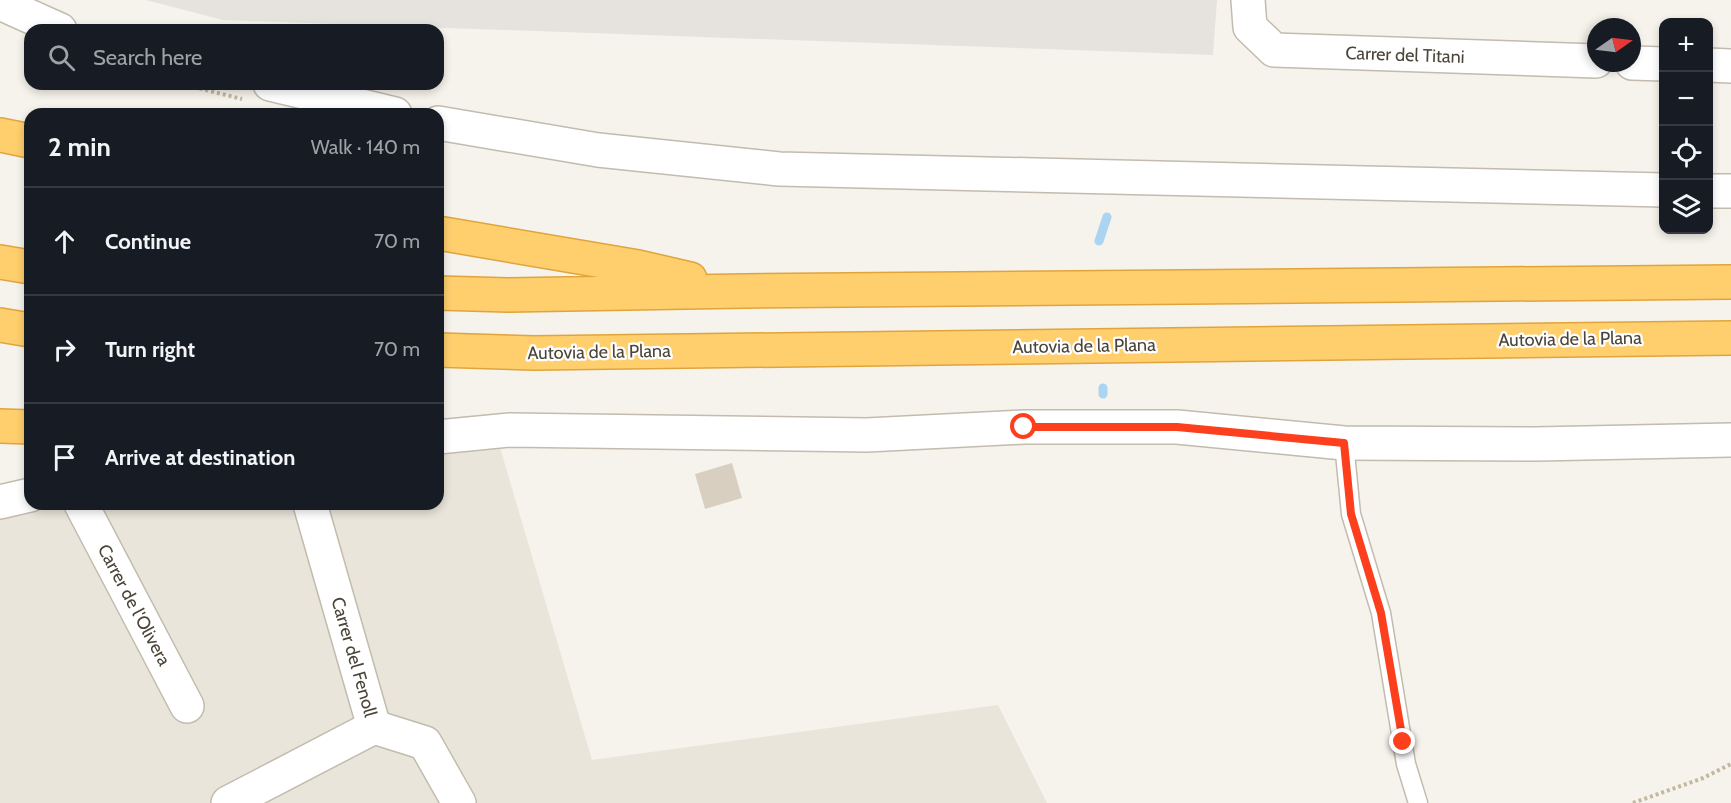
<!DOCTYPE html>
<meta charset="utf-8">
<style>
:root{--surface:#171b24;--page:#20242c;--text:#f1f3f6;--muted:#9ea1a6;--line:#363941}
body{margin:0;font-family:Cabin,sans-serif;background:var(--page);color:var(--text)}
.controls{position:absolute;right:18px;top:18px;display:grid;overflow:hidden;border-radius:12px;box-shadow:0 3px 9px #0003}
.controls button{width:54px;height:54px;display:grid;place-items:center;padding:0;border:0;border-bottom:2px solid var(--line);background:var(--surface);color:var(--text);font:30px sans-serif}
.compass{position:absolute;left:1587px;top:18px;width:54px;height:54px;border-radius:50%;background:var(--surface);box-shadow:0 3px 9px #0003;rotate:76deg}
.stop{position:absolute;width:18px;height:18px;margin:-14px;border:4px solid #fc3f1d;border-radius:50%;background:#fff}
.stop.end{background:#fc3f1d;border-color:#fff;box-shadow:0 2px 6px #0008}
.list{margin:0;padding:0;list-style:none}
h2{display:flex;justify-content:space-between;align-items:center;height:78px;margin:0;padding:0 24px;font-size:26px}
h2 small{font-size:20px;font-weight:400;color:var(--muted)}
.list li{display:grid;grid-template-columns:39px 1fr auto;gap:18px;align-items:center;box-sizing:border-box;height:108px;padding:0 24px;border-top:2px solid var(--line)}
.list b{display:block;font-size:22px;white-space:nowrap}
.list em{font-size:20px;font-style:normal;color:var(--muted)}
.icon{flex:none;width:33px;height:33px;fill:none;stroke:currentColor;stroke-width:2;stroke-linecap:round;stroke-linejoin:round}
.map{position:relative;flex:none;width:1731px;height:803px;overflow:hidden}
.search{position:absolute;background:var(--surface);box-shadow:0 3px 9px #0003;left:24px;top:24px;width:420px;height:66px;display:flex;align-items:center;gap:15px;box-sizing:border-box;padding:0 21px;border-radius:18px;color:var(--muted);font-size:22px}
.panel{position:absolute;background:var(--surface);box-shadow:0 3px 9px #0003;left:24px;top:108px;width:420px;height:402px;border-radius:18px}
.map>svg:first-child{display:block}
.residential{fill:#eae5da}
.industrial{fill:#e6e2dd}
.lines{fill:none;stroke-linecap:round;stroke-linejoin:round}
.stream{stroke:#a9d4f2;stroke-width:9}
.building{fill:#d8cfc1}
.service-casing{stroke:#c2bbae;stroke-width:21}
.minor-casing{stroke:#c2bbae;stroke-width:36}
.motorway-casing{stroke:#e0a43c;stroke-width:36}
.path{stroke:#c4b79f;stroke-width:4;stroke-dasharray:3 3;stroke-linecap:butt}
.service{stroke:#fff;stroke-width:18}
.minor{stroke:#fff;stroke-width:33}
.motorway{stroke:#ffcf6e;stroke-width:33}
.route{stroke:#fc3f1d;stroke-width:8}
.labels{text-anchor:middle;stroke-width:4.5;stroke-linejoin:round;paint-order:stroke}
.street-label{font-size:18px;fill:#4b4439;stroke:#fff}
</style>
<div class="map">
<svg width="1731" height="803" viewBox="0 0 1731 803">
<rect width="100%" height="100%" fill="#f6f3ec"/>
<!-- residential -->
<path class="residential" d="M495 419 501 451 592 760 998 705 1047 803H0V491L30 504H438V426Z"/>
<!-- industrial -->
<path class="industrial" d="M146 0H1217L1213 55 223 20Z"/>
<g class="lines">
<!-- stream -->
<path class="stream" d="M1099 241 1107 217
M1103 388V394"/>
</g>
<!-- building -->
<path class="building" d="M732 463 742 498 705 509 695 474Z"/>
<g class="lines">
<!-- service casing -->
<g class="service-casing">
<path id="service" d="M1344 443 1351 514 1381 613 1406 764 1418 803"/>
</g>
<!-- minor casing -->
<g class="minor-casing">
<path id="minor" d="M1248 0 1250 27 1274 50 1596 61
M0 3 60 30
M1632 63 1664 64
M1708 65 1731 66
M270 84 395 114
M438 123 598 150 779 169 1664 190
M1708 191H1731
M438 437 510 430 867 435 1024 427H1177L1344 443 1536 444 1731 440
M0 502 30 495
M81 504 187 706
M310 504 374 727 425 743 459 803
M228 803 374 727"/>
</g>
<!-- motorway casing -->
<g class="motorway-casing">
<path id="motorway" d="M0 135 30 141
M438 233 638 267 690 279
M0 262 30 267
M438 293 508 295 745 291 1731 282
M0 325 30 330
M438 350 534 353 1731 338
M0 426 30 427"/>
</g>
<!-- path -->
<path class="path" d="M182 84 242 99
M1633 803 1703 778 1731 764"/>
<!-- service -->
<use href="#service" class="service"/>
<!-- minor -->
<use href="#minor" class="minor"/>
<!-- motorway -->
<use href="#motorway" class="motorway"/>
</g>
<g class="lines">
<!-- route -->
<path class="route" d="M1024 427H1177L1344 443 1351 514 1381 613 1403 742"/>
</g>
<g class="labels">
<!-- street labels -->
<g class="street-label">
<text transform="translate(1405 55) rotate(2)" y="6">Carrer del Titani</text>
<text transform="translate(1570 339) rotate(-1)" y="6">Autovia de la Plana</text>
<text transform="translate(1084 346) rotate(-1)" y="6">Autovia de la Plana</text>
<text transform="translate(599 352) rotate(-1)" y="6">Autovia de la Plana</text>
<text transform="translate(134 605) rotate(62)" y="6">Carrer de l'Olivera</text>
<text transform="translate(354 657) rotate(74)" y="6">Carrer del Fenoll</text>
</g>
</g>
</svg>
<div class="controls">
<button>+</button>
<button>−</button>
<button><svg class="icon" aria-label="locate" viewBox="0 0 24 24"><circle cx="12" cy="12" r="6"/><path d="M12 2v4M12 18v4M2 12h4M18 12h4"/></svg></button>
<button><svg class="icon" aria-label="layers" viewBox="0 0 24 24"><path d="M12 4l9 5-9 5-9-5zM3 14l9 5 9-5"/></svg></button>
</div>
<svg class="compass" viewBox="-18 -18 36 36"><path d="M0-13l5 13h-10z" fill="#e53935"/><path d="M0 13l5-13h-10z" fill="#9ea1a6"/></svg>
<div class="stop" style="left:1024px;top:427px"></div>
<div class="stop end" style="left:1403px;top:742px"></div>
<div class="search"><svg class="icon" aria-label="search" viewBox="0 0 24 24"><circle cx="10" cy="10" r="6"/><path d="M15 15l6 6"/></svg>Search here</div>
<section class="panel">
<h2>2 min<small>Walk · 140 m</small></h2>
<ul class="list">
<li><svg class="icon" aria-label="ahead" viewBox="0 0 24 24"><path d="M12 20V5M6 11l6-6 6 6"/></svg><div><b>Continue</b></div><em>70 m</em></li>
<li><svg class="icon" aria-label="right" viewBox="0 0 24 24"><path d="M7 20v-9h11M14 6l5 5-5 5"/></svg><div><b>Turn right</b></div><em>70 m</em></li>
<li><svg class="icon" aria-label="arrive" viewBox="0 0 24 24"><path d="M6 21V4h12l-3 4 3 4H6"/></svg><div><b>Arrive at destination</b></div></li>
</ul>
</section>
</div>
